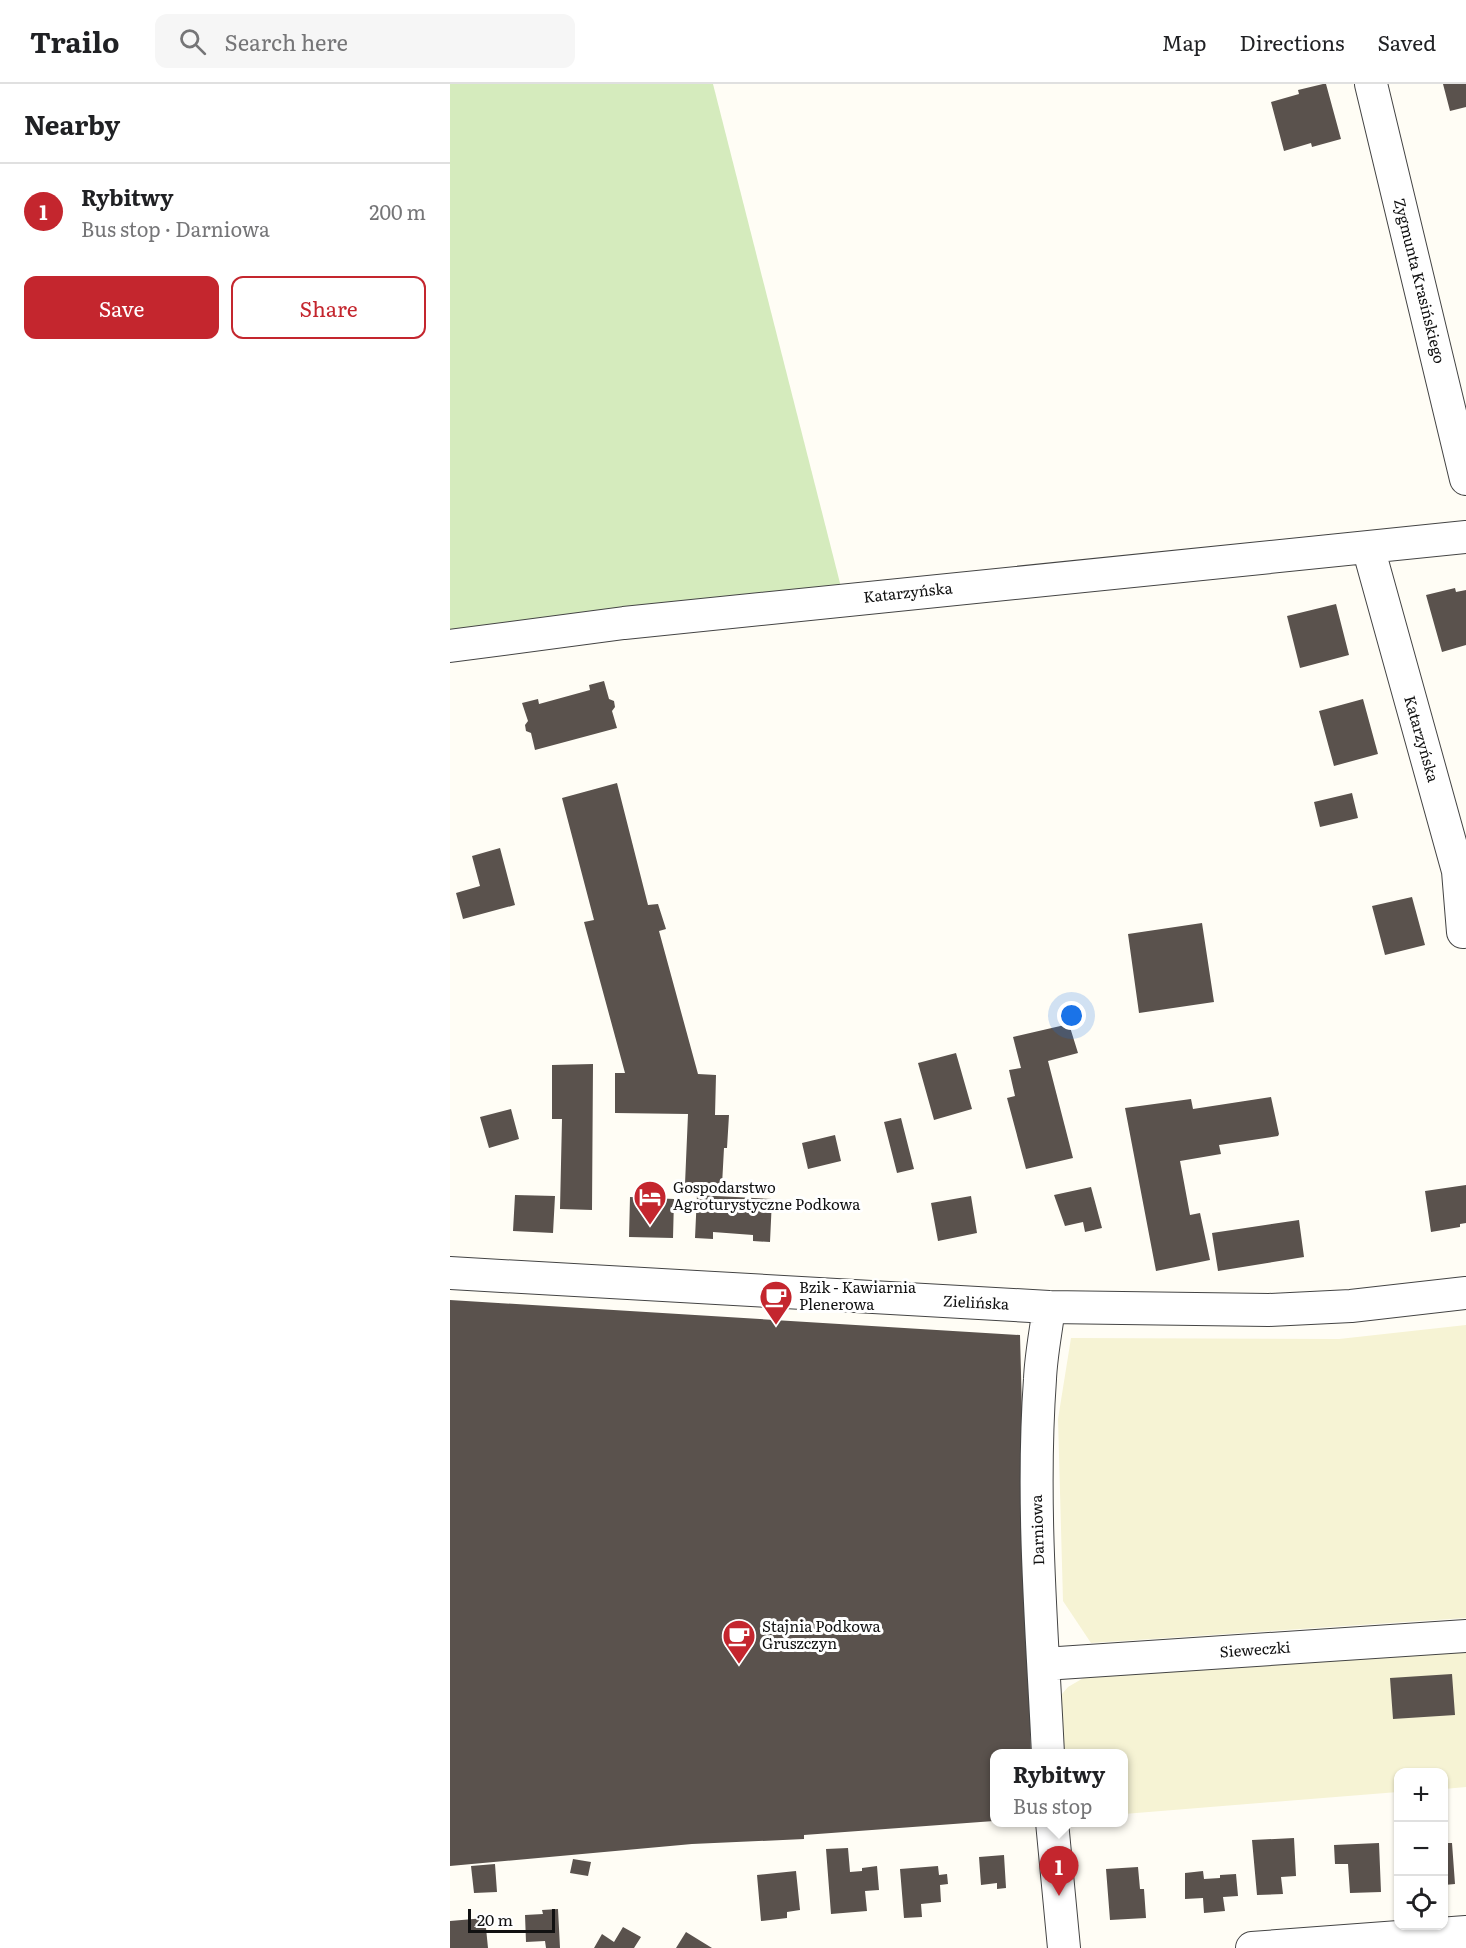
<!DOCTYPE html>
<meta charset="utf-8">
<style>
:root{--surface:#fff;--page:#f6f6f6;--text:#202124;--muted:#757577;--line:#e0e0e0;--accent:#c4262e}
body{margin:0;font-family:Literata,serif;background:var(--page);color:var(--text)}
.controls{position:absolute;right:18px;bottom:18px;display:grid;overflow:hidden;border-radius:12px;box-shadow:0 2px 4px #0004}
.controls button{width:54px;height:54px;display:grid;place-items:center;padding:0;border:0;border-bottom:2px solid var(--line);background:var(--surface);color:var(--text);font:30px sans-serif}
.scale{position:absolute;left:18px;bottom:15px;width:87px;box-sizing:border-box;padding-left:6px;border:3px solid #111;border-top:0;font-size:16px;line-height:21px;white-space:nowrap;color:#111;-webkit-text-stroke:4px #fff;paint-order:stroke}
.you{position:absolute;left:622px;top:932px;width:21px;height:21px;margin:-15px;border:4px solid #fff;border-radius:50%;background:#1a73e8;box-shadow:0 0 0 9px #1a73e833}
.badge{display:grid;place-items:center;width:39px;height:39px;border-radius:50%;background:var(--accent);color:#fff;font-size:20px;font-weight:700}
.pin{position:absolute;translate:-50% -50px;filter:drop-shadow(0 2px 3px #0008)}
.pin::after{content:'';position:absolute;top:32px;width:21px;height:18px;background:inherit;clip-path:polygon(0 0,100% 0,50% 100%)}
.popup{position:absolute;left:540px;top:1665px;width:138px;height:78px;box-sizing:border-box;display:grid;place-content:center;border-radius:12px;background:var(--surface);filter:drop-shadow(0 2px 4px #0005);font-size:20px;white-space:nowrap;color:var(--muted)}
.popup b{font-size:22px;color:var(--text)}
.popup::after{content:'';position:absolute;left:50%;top:100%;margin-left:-12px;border:12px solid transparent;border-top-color:var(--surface)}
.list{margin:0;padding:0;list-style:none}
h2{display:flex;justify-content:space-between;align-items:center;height:78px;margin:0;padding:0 24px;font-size:26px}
h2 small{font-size:20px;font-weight:400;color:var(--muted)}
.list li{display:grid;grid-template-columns:39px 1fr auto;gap:18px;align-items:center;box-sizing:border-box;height:96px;padding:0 24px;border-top:2px solid var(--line)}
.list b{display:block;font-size:22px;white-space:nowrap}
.list p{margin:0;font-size:20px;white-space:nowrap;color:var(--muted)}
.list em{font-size:20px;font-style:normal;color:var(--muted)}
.actions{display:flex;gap:12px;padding:18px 24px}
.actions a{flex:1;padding:14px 0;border:2px solid var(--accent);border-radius:12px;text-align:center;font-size:21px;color:var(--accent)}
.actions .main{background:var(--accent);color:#fff}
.icon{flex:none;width:33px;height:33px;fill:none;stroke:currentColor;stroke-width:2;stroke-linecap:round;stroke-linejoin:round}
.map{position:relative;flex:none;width:1016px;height:1864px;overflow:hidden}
header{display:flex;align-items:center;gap:36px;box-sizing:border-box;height:84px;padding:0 30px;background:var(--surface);border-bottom:2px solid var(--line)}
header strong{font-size:28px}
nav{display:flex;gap:33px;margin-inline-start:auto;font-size:21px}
.search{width:420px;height:54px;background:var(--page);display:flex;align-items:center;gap:15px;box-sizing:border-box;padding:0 21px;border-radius:12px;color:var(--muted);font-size:22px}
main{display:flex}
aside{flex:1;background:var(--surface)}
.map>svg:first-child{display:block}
.farmland{fill:#f6f3d4}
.green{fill:#d5ebbd}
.building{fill:#5a524d}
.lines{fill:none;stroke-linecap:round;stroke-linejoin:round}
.street-casing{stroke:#444;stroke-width:34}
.street{stroke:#fff;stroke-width:32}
.labels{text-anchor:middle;stroke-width:6;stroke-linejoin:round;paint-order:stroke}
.street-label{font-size:15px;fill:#111;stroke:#fff}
.poi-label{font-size:15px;fill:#111;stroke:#fff;text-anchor:start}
</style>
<header>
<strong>Trailo</strong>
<div class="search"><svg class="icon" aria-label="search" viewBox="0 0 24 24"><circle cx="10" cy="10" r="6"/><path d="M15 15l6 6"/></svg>Search here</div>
<nav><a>Map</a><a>Directions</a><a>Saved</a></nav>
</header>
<main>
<aside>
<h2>Nearby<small></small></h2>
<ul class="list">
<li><span class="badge">1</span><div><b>Rybitwy</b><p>Bus stop · Darniowa</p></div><em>200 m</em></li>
</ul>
<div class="actions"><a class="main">Save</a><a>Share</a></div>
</aside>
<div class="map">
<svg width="1016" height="1864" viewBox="0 0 1016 1864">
<rect width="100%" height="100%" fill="#fffdf5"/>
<!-- farmland -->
<path class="farmland" d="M1016 1241V1534L641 1559 613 1517 608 1335 621 1254 889 1255Z
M1016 1563V1703L994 1705V1688H948V1708L674 1730V1670L609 1669 606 1617 618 1603 642 1589Z"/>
<!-- green -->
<path class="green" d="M0 0H263L391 503 0 549Z"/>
<!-- building -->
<path class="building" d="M873 0H876L891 55 862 63 861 59 834 67 821 18 849 10 848 6Z
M993 0H1016V23L1000 27Z
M1005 504 1006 508 1016 506V561L992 568 976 511Z
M886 520 899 571 850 584 837 532Z
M154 597 159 615 164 617 165 623 162 627 167 644 85 666 81 649 76 647 75 641 78 637 72 619 88 615 89 620 140 606 139 601Z
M913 615 928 670 884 682 869 627Z
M167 699 198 821 208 820 216 845 209 847 248 990 266 991 265 1031H279L277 1064H274L272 1101 235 1100 238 1030 165 1029V989H175L134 838 144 836 112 714Z
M902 709 908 734 870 743 864 718Z
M50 764 65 821 13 835 6 809 30 802 22 772Z
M962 813 975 861 935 871 922 822Z
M752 839 764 918 689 929 678 850Z
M619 940 628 969 598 977 623 1074 576 1085 557 1014 565 1012 559 986 571 984 563 953Z
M506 969 522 1025 484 1036 468 979Z
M143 980 142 1126 110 1125 112 1035H102V981Z
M821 1013 829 1050 828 1052 769 1061 771 1070 730 1077 740 1131 750 1129 760 1176 706 1187 675 1024 741 1015 743 1025Z
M61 1025 69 1055 39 1064 30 1033Z
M451 1034 464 1085 447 1089 434 1038Z
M385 1051 391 1077 358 1085 352 1059Z
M1016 1101V1139L1010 1140V1143L981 1148 975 1107Z
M641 1103 652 1144 635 1148 633 1138 615 1142 604 1111Z
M65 1111 105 1112 103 1149 63 1147Z
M247 1111 322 1115 320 1158 303 1157V1151L263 1148V1155L245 1154Z
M521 1112 527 1149 488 1157 481 1119Z
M180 1113 224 1115 223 1154 179 1153Z
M849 1136 854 1173 768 1187 762 1149Z
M0 1216 570 1251 581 1670H544V1737L354 1751V1755L242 1760 0 1782Z
M1002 1590 1005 1631 943 1635 940 1594Z
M844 1754 846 1792 831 1793 833 1810 807 1811 802 1756Z
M929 1759 931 1808 900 1809 898 1780H885L884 1761Z
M994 1759H1002L1005 1800 994 1801Z
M398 1764 400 1788 412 1787V1784L427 1782 429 1806 415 1807 417 1827 381 1830 376 1765Z
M554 1771 556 1804 547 1805V1799L531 1801 529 1773Z
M123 1775 141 1778 138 1792 120 1789Z
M45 1780 47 1808 24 1809 21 1782Z
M488 1782 489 1791 497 1790 498 1800 490 1801 491 1818 471 1820 472 1833 454 1834 450 1785Z
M688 1783 690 1805H694L696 1834 660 1836 656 1785Z
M346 1787 350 1826 337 1828V1834L311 1837 307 1791Z
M753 1787 754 1795 770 1794V1791L786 1790 788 1812 773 1813 775 1827 754 1829 753 1814 735 1815V1789Z
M108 1825 110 1864H96L95 1857 76 1858 75 1831 93 1830 92 1826Z
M35 1834 38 1864H0V1837Z
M173 1843 191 1853 184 1864H144L152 1850 164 1858Z
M236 1848 262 1864H226Z"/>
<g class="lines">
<!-- street casing -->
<g class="street-casing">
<path id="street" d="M921 0 1016 395
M918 463 1008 787 1013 848
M0 562 174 539 1016 453
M0 1189 599 1223 819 1226 901 1222 1016 1209
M594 1580 1016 1552
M598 1670C592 1545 581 1420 590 1295 591 1271 596 1247 599 1223
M602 1738 614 1864
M802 1864 1016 1848"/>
</g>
<!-- street -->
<use href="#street" class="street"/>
</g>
<!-- icons -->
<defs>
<g id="hotel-pin" transform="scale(1.725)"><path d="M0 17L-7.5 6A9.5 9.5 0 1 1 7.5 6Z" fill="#c4262e" stroke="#fff"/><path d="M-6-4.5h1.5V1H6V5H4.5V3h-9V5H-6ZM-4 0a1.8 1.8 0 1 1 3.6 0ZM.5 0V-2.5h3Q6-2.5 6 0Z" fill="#fff"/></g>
<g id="cafe-pin" transform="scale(1.725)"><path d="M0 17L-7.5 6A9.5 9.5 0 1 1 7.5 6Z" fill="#c4262e" stroke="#fff"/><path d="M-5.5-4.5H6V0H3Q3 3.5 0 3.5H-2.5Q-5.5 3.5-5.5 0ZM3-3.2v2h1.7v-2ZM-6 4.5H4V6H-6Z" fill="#fff"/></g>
</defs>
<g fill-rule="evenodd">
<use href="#hotel-pin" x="200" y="1113"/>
<use href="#cafe-pin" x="326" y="1213"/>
<use href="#cafe-pin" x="289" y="1552"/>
</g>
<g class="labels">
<!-- street labels -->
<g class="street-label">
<text transform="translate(969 197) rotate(76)" y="5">Zygmunta Krasińskiego</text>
<text transform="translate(458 509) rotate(-6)" y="5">Katarzyńska</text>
<text transform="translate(971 655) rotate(74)" y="5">Katarzyńska</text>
<text transform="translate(526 1219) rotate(3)" y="5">Zielińska</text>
<text transform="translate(588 1446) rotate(-92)" y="5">Darniowa</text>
<text transform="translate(805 1566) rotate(-4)" y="5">Sieweczki</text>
</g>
<!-- poi labels -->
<g class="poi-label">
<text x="223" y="1109">Gospodarstwo<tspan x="223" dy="17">Agroturystyczne Podkowa</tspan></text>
<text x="349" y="1209">Bzik - Kawiarnia<tspan x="349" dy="17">Plenerowa</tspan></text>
<text x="312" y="1548">Stajnia Podkowa<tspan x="312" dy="17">Gruszczyn</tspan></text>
</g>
</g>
</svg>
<div class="controls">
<button>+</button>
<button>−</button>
<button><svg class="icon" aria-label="locate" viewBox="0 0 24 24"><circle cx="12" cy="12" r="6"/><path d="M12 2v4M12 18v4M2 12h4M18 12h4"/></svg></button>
</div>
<div class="scale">20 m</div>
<div class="you"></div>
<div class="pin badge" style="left:609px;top:1812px">1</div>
<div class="popup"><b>Rybitwy</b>Bus stop</div>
</div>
</main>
